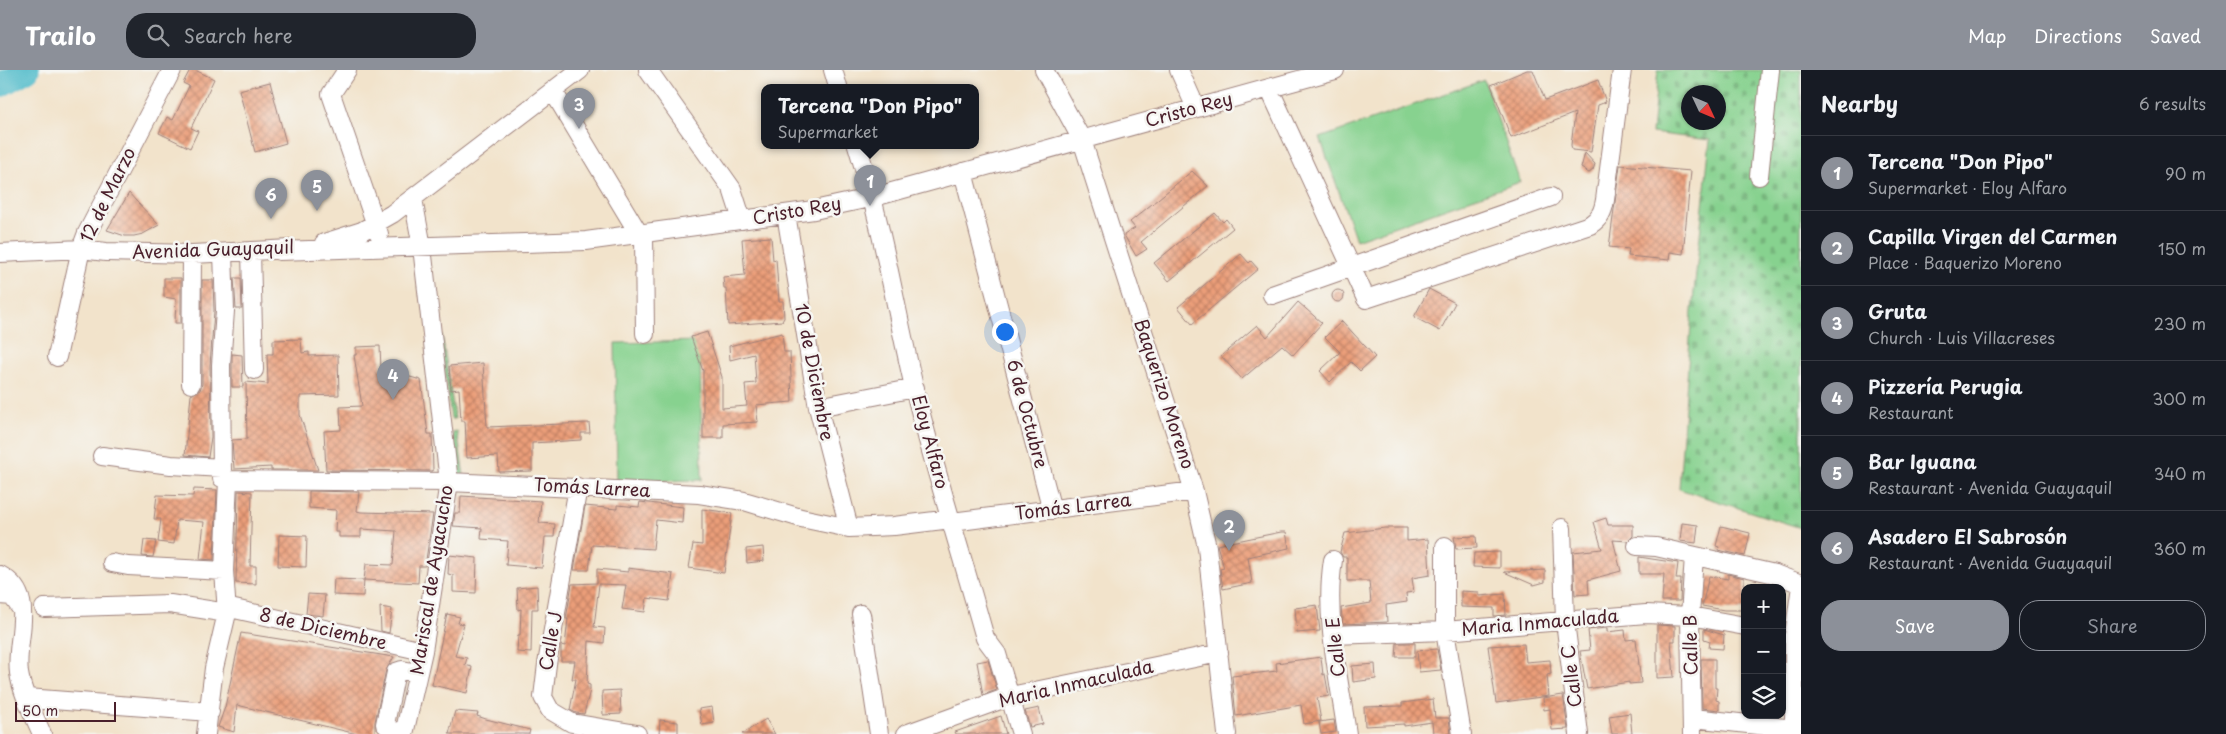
<!DOCTYPE html>
<meta charset="utf-8">
<style>
:root{--surface:#171b24;--page:#20242c;--text:#f1f3f6;--muted:#9ea1a6;--line:#363941;--accent:#8c9099}
body{margin:0;font-family:"Playpen Sans",sans-serif;background:var(--page);color:var(--text)}
.controls{position:absolute;right:15px;bottom:15px;display:grid;overflow:hidden;border-radius:10px;box-shadow:0 1px 4px #0004}
.controls button{width:45px;height:45px;display:grid;place-items:center;padding:0;border:0;border-bottom:1px solid var(--line);background:var(--surface);color:var(--text);font:25px sans-serif}
.compass{position:absolute;left:1681px;top:15px;width:45px;height:45px;border-radius:50%;background:var(--surface);box-shadow:0 1px 4px #0004;rotate:134deg}
.scale{position:absolute;left:15px;bottom:12px;width:101px;box-sizing:border-box;padding-left:5px;border:2px solid #4a1f2b;border-top:0;font-size:14px;line-height:18px;white-space:nowrap;color:#4a1f2b;-webkit-text-stroke:4px #f6f6f2;paint-order:stroke}
.you{position:absolute;left:1004px;top:261px;width:18px;height:18px;margin:-12px;border:4px solid #fff;border-radius:50%;background:#1a73e8;box-shadow:0 0 0 8px #1a73e833}
.badge{display:grid;place-items:center;width:32px;height:32px;border-radius:50%;background:var(--accent);color:#fff;font-size:16px;font-weight:700}
.pin{position:absolute;translate:-50% -41px;filter:drop-shadow(0 1px 2px #0008)}
.pin::after{content:'';position:absolute;top:26px;width:18px;height:15px;background:inherit;clip-path:polygon(0 0,100% 0,50% 100%)}
.popup{position:absolute;left:761px;top:14px;width:218px;height:65px;box-sizing:border-box;display:grid;place-content:center;border-radius:10px;background:var(--surface);filter:drop-shadow(0 1px 4px #0005);font-size:16px;white-space:nowrap;color:var(--muted)}
.popup b{font-size:19px;color:var(--text)}
.popup::after{content:'';position:absolute;left:50%;top:100%;margin-left:-10px;border:10px solid transparent;border-top-color:var(--surface)}
.list{margin:0;padding:0;list-style:none}
h2{display:flex;justify-content:space-between;align-items:center;height:65px;margin:0;padding:0 20px;font-size:21px}
h2 small{font-size:16px;font-weight:400;color:var(--muted)}
.list li{display:grid;grid-template-columns:32px 1fr auto;gap:15px;align-items:center;box-sizing:border-box;height:75px;padding:0 20px;border-top:1px solid var(--line)}
.list b{display:block;font-size:19px;white-space:nowrap}
.list p{margin:0;font-size:16px;white-space:nowrap;color:var(--muted)}
.list em{font-size:16px;font-style:normal;color:var(--muted)}
.actions{display:flex;gap:10px;padding:15px 20px}
.actions a{flex:1;padding:11px 0;border:1px solid var(--accent);border-radius:20px;text-align:center;font-size:18px;color:var(--accent)}
.actions .main{background:var(--accent);color:#fff}
.icon{flex:none;width:28px;height:28px;fill:none;stroke:currentColor;stroke-width:2;stroke-linecap:round;stroke-linejoin:round}
.map{position:relative;flex:none;width:1801px;height:664px;overflow:hidden}
header{display:flex;align-items:center;gap:30px;box-sizing:border-box;height:70px;padding:0 25px;background:var(--accent);color:#fff}
header strong{font-size:24px}
nav{display:flex;gap:28px;margin-inline-start:auto;font-size:18px}
.search{width:350px;height:45px;background:var(--page);display:flex;align-items:center;gap:12px;box-sizing:border-box;padding:0 18px;border-radius:20px;color:var(--muted);font-size:19px}
main{display:flex}
aside{flex:1;background:var(--surface)}
.map>svg:first-child{display:block}
.cemetery{fill:url(#cemetery-stones);stroke:#68785d;fill-rule:evenodd}
.garden{fill:url(#garden-furrows);stroke:#68785d}
.pitch{fill:#87d28f;stroke:#68785d}
.lines{fill:none;stroke-linecap:round;stroke-linejoin:round}
.river{stroke:#4fbbca;stroke-width:25}
.building{fill:url(#building-cross-hatch)}
.minor-casing{stroke:#9e817b;stroke-width:20}
.minor{stroke:#fff;stroke-width:18}
.labels{text-anchor:middle;stroke-width:5;stroke-linejoin:round;paint-order:stroke}
.street-label{font-size:18px;fill:#4a1f2b;stroke:#f6f6f2}
</style>
<header>
<strong>Trailo</strong>
<div class="search"><svg class="icon" aria-label="search" viewBox="0 0 24 24"><circle cx="10" cy="10" r="6"/><path d="M15 15l6 6"/></svg>Search here</div>
<nav><a>Map</a><a>Directions</a><a>Saved</a></nav>
</header>
<main>
<div class="map">
<svg width="1801" height="664" viewBox="0 0 1801 664">
<defs>
<pattern id="cemetery-stones" width="16" height="16" patternUnits="userSpaceOnUse" patternTransform="scale(1.25)"><rect width="16" height="16" fill="#87d28f"/><path d="M2 7V4a2 2 0 0 1 4 0v3zM10 15v-3a2 2 0 0 1 4 0v3z" fill="#76b47c"/></pattern>
<pattern id="garden-furrows" width="10" height="10" patternUnits="userSpaceOnUse" patternTransform="scale(1.25)"><rect width="10" height="10" fill="#87d28f"/><path d="M-1 1l2-2M0 10L10 0M9 11l2-2" fill="none" stroke="#76b47c"/></pattern>
<pattern id="building-cross-hatch" width="8" height="8" patternUnits="userSpaceOnUse" patternTransform="scale(1.25)"><rect width="8" height="8" fill="#eb9e79"/><path d="M0 0l8 8M0 8l8-8" fill="none" stroke="#c08063"/></pattern>
</defs>
<rect width="100%" height="100%" fill="#f6f6f2"/>
<filter id="ink" filterUnits="userSpaceOnUse"><feTurbulence type="fractalNoise" baseFrequency=".02" numOctaves="2"/><feDisplacementMap in="SourceGraphic" scale="10" xChannelSelector="R" yChannelSelector="G"/><feConvolveMatrix kernelMatrix="1 2 1 2 8 2 1 2 1" color-interpolation-filters="sRGB"/></filter>
<filter id="wash" filterUnits="userSpaceOnUse"><feTurbulence type="fractalNoise" baseFrequency=".0096" numOctaves="4" result="noise"/><feDisplacementMap in="SourceGraphic" scale="20" xChannelSelector="R" yChannelSelector="G"/><feGaussianBlur stdDeviation="1.12" result="paint"/><feColorMatrix in="noise" values="0 0 0 0 0 0 0 0 0 0 0 0 0 0 0 0 0 1.4 0 .05"/><feComposite in="paint" operator="in"/></filter>
<g filter="url(#wash)">
<rect width="100%" height="100%" fill="#f2e3cb"/>
<!-- cemetery -->
<path class="cemetery" d="M1658 0H1801V458L1679 419 1692 241 1710 70 1652 63ZM1688 22H1718V52H1688Z"/>
<!-- garden -->
<path class="garden" d="M440 265H442L455 349H451Z
M457 361 464 406 455 405 453 362Z"/>
<!-- pitch -->
<path class="pitch" d="M1484 10 1520 112 1356 170 1320 68Z
M700 271 702 410 617 412 615 273Z"/>
<g class="lines">
<!-- river -->
<path class="river" d="M0 15 27 0"/>
</g>
<g id="blocks">
<!-- building -->
<path class="building" d="M190 0H195L214 9 191 58 198 61 190 78 159 63 167 47 173 50 189 16 183 13Z
M1527 0H1533L1545 30 1598 10 1606 32 1598 35 1591 82 1572 80 1571 75 1575 43 1511 68 1491 15Z
M270 12 286 73 255 82 239 20Z
M1585 83 1595 94 1593 100 1589 103 1581 98Z
M1620 95 1691 101 1683 184 1670 182 1669 190 1628 186 1629 179 1609 177Z
M1192 101 1208 116 1141 172 1147 179 1136 186 1124 165 1135 158 1130 152Z
M129 123 136 131 159 155 143 164 134 166H125L107 160Z
M1215 143 1223 152 1226 149 1233 158 1169 211 1154 193Z
M771 167 773 190 776 189 779 231H783L784 248 782 251 728 255 726 218H724L723 207 745 205 742 169Z
M1241 184 1249 193 1251 191 1258 199 1192 254 1178 237Z
M164 208H181V253H175L176 229 164 227Z
M234 208H241L242 239H236Z
M202 210H213L214 241 210 295 211 367 208 387 185 385 191 325 200 320 202 314Z
M1429 219 1455 233 1440 261 1414 247Z
M1332 226a6 6 0 1 1 12 0a6 6 0 1 1-12 0Z
M1298 232 1322 253 1293 285 1282 275 1242 309 1221 286 1257 255 1267 267Z
M1342 251 1375 287 1360 301 1351 292 1330 312 1320 301 1340 282 1325 267Z
M707 262 722 307V338L747 336 745 314 756 313 754 284 730 290 729 276 782 263 784 282H790L792 332 756 335 758 352 723 354V368H703V301L691 267Z
M301 269 302 283 309 282V286L338 285 339 325 300 326V345L318 400H271V397L234 399 232 370 247 369 246 312 268 314 267 284H273V270Z
M380 276 381 299 421 310 428 364H432L433 401 326 400 324 361 341 360 340 337 362 336 354 285H356V277Z
M232 284 242 285 243 317H232Z
M483 293 487 357 589 353 590 363H581V370L532 373V401L499 402 498 386 467 388 465 351H461L459 319 451 320 449 296Z
M194 419 217 420 214 490 200 489 204 452 177 450 174 474 158 472 161 449H154L157 425 193 426Z
M238 421 252 422 250 496H256V514L236 513Z
M309 421 359 422 357 441 361 442 433 444 425 496H419L418 513 364 510 366 494 393 495 396 461 361 459V467H339V462H335L336 440 309 438Z
M461 426 541 431 539 453 555 454 554 467H545L542 498 506 495 508 471 481 469 482 458 453 456 455 443H460Z
M640 432 683 437 682 453 656 450 653 479 592 475 589 500H574L585 436 617 439V435L639 437Z
M702 439 732 443 724 503 689 498 693 474 702 475Z
M1606 448 1608 455H1633V466L1628 471 1613 470 1621 501 1588 510 1589 524 1575 525 1573 482 1602 479 1594 452Z
M1682 453 1698 455 1696 473 1680 471Z
M1721 456 1750 463 1745 486 1718 480 1719 477 1716 476Z
M1385 458H1407V471L1428 469 1430 505 1412 508 1414 522 1406 523 1407 532 1386 535 1387 552 1343 554 1341 538 1371 533 1369 511H1347V487H1343L1340 482 1345 463Z
M1281 462H1286L1289 478 1248 487 1252 513 1223 519 1220 499 1224 498 1217 475Z
M279 465 307 466 306 497 278 496Z
M1476 466 1477 478 1456 479 1454 467Z
M144 470 156 471 153 487 142 486Z
M763 477 764 491 747 493 746 479Z
M1500 482V498L1473 497 1474 483Z
M449 485 477 488 476 523 453 522V505L448 504Z
M1639 487 1678 493 1676 509H1681L1680 531H1662L1664 504H1639Z
M628 498 673 504 669 531 647 528 645 542 622 539 626 515 599 514 594 557 605 558 604 573 589 571 587 614 590 615V620L584 644 576 643 570 640 576 609H572L575 591H561V575L565 576 568 549H566L572 514 597 513V499L628 502Z
M1545 500V512L1534 515 1504 502Z
M1728 504 1744 508 1745 540H1724L1702 536 1709 506 1728 509Z
M334 509 364 510 363 526 333 525Z
M537 516 538 539H532L531 583 517 582 518 565H520L521 539 518 540 517 518Z
M1461 521 1479 522V526L1505 524 1506 545 1494 546V538L1461 537Z
M308 524 325 525 323 546 306 544Z
M1317 535 1320 561 1297 563 1295 538Z
M380 537 392 539 389 563 381 561Z
M447 544 460 547 458 553 464 554 455 586 467 588 465 595 472 597 467 623 432 615Z
M1657 555 1675 556V571H1671L1674 607 1657 608Z
M1607 558V562L1625 560 1626 570 1636 569 1641 613 1629 614V612L1587 619 1580 581 1590 580 1588 560Z
M1704 559 1724 565 1723 579 1709 578 1710 571 1704 569Z
M241 563 394 587 386 600 375 652V664H357L237 635 234 662 218 657 225 637Z
M1397 573H1415V587H1396Z
M1524 574 1526 592 1550 590 1551 604 1547 605 1549 626 1496 633 1488 576Z
M1437 579 1441 600 1419 602 1417 581Z
M1321 587 1323 605 1325 604 1329 626 1317 628 1321 651 1304 654 1301 635 1236 646 1232 606 1277 601 1276 593Z
M1701 589H1715V618H1717L1716 630 1719 631V640L1702 638Z
M988 590 997 620 983 625 977 592Z
M1375 594 1376 609 1353 612 1352 596Z
M620 620 621 644 603 645 602 621Z
M1563 625 1568 659 1552 660 1550 639 1544 640 1543 628Z
M1433 629 1435 648H1449L1451 664H1433L1432 652 1404 656V654L1365 656 1364 637 1402 636V633Z
M712 637 714 653 702 655 699 639Z
M1039 638 1043 654 1030 657 1025 641Z
M455 641 478 643 477 646 486 649 530 660 529 664H449Z
M1630 643 1632 664H1612L1609 646Z
M1001 646 1006 664H956L955 662Z
M766 649 775 664H742Z
M660 650 678 652V664H659Z
M1334 650 1336 662 1321 664 1319 652Z"/>
</g>
</g>
<g filter="url(#ink)">
<use href="#blocks" fill-opacity="0" stroke="#9e817b" stroke-width="1"/>
<g class="lines">
<!-- minor casing -->
<g class="minor-casing">
<path id="minor" d="M347 0 331 24 379 164
M648 0 732 119 742 150
M833 0 838 17
M1044 0 1082 70 1194 421 1207 477 1227 664
M1179 0 1196 38
M1269 18 1366 229 1590 155C1600 148 1603 142 1605 130L1622 0
M553 21 639 164
M857 75C882 154 895 236 914 317 935 402 962 485 985 568L997 584 1021 664
M963 102 1052 440
M1759 106 1770 0
M786 144 818 337 849 458
M644 164 645 264
M324 173 362 161 392 144 580 0
M279 181 586 171 814 140 874 127 1335 0
M251 182 254 300
M0 183 81 179 106 182 192 184 291 179
M223 183 225 241 221 295 222 408 228 410
M1272 225 1551 127
M57 287 81 179 87 163 172 0
M191 314 192 184
M818 337 915 318
M102 386 171 395 222 398
M228 410 449 412 699 424 744 431 801 448 849 458 894 456 951 449
M578 417 547 594 543 627 550 640 572 653 637 664
M952 452 1194 421
M1562 458 1565 551 1579 664
M1445 476V561L1462 664
M1637 476 1656 477 1775 504 1801 514
M1333 490C1324 546 1339 608 1347 664
M112 493 128 496 224 501
M0 505C39 526 14 569 19 603 22 624 34 645 42 664
M0 525 12 526 22 540
M44 538 170 534 227 543
M227 543 230 538 423 581
M861 544 879 664
M1333 565 1445 561 1646 544 1690 546 1745 556
M27 628 210 642
M1693 648 1794 659
M206 664 214 598 227 543 224 501 228 410
M396 664 385 654 396 602 402 600 418 603
M404 664 423 581 449 412 422 177 413 129
M906 664 1011 626 1219 583
M1692 664 1690 546 1694 486
M1794 664V565L1801 516"/>
</g>
<!-- minor -->
<use href="#minor" class="minor"/>
</g>
</g>
<g class="labels">
<!-- street labels -->
<g class="street-label">
<text transform="translate(1189 40) rotate(-15)" y="6">Cristo Rey</text>
<text transform="translate(108 125) rotate(-64)" y="6">12 de Marzo</text>
<text transform="translate(797 141) rotate(-10)" y="6">Cristo Rey</text>
<text transform="translate(213 180) rotate(-2)" y="6">Avenida Guayaquil</text>
<text transform="translate(814 302) rotate(79)" y="6">10 de Diciembre</text>
<text transform="translate(1164 324) rotate(72)" y="6">Baquerizo Moreno</text>
<text transform="translate(1027 344) rotate(75)" y="6">6 de Octubre</text>
<text transform="translate(930 372) rotate(75)" y="6">Eloy Alfaro</text>
<text transform="translate(592 418) rotate(3)" y="6">Tomás Larrea</text>
<text transform="translate(1073 437) rotate(-7)" y="6">Tomás Larrea</text>
<text transform="translate(432 510) rotate(-81)" y="6">Mariscal de Ayacucho</text>
<text transform="translate(1540 553) rotate(-5)" y="6">Maria Inmaculada</text>
<text transform="translate(323 559) rotate(13)" y="6">8 de Diciembre</text>
<text transform="translate(551 571) rotate(-80)" y="6">Calle J</text>
<text transform="translate(1691 575) rotate(-91)" y="6">Calle B</text>
<text transform="translate(1336 577) rotate(-96)" y="6">Calle E</text>
<text transform="translate(1572 606) rotate(-97)" y="6">Calle C</text>
<text transform="translate(1076 614) rotate(-13)" y="6">Maria Inmaculada</text>
</g>
</g>
</svg>
<div class="controls">
<button>+</button>
<button>−</button>
<button><svg class="icon" aria-label="layers" viewBox="0 0 24 24"><path d="M12 4l9 5-9 5-9-5zM3 14l9 5 9-5"/></svg></button>
</div>
<svg class="compass" viewBox="-18 -18 36 36"><path d="M0-13l5 13h-10z" fill="#e53935"/><path d="M0 13l5-13h-10z" fill="#9ea1a6"/></svg>
<div class="scale">50 m</div>
<div class="you"></div>
<div class="pin badge" style="left:870px;top:136px">1</div>
<div class="popup"><b>Tercena &quot;Don Pipo&quot;</b>Supermarket</div>
<div class="pin badge" style="left:1229px;top:481px">2</div>
<div class="pin badge" style="left:579px;top:59px">3</div>
<div class="pin badge" style="left:393px;top:330px">4</div>
<div class="pin badge" style="left:317px;top:141px">5</div>
<div class="pin badge" style="left:271px;top:149px">6</div>
</div>
<aside>
<h2>Nearby<small>6 results</small></h2>
<ul class="list">
<li><span class="badge">1</span><div><b>Tercena &quot;Don Pipo&quot;</b><p>Supermarket · Eloy Alfaro</p></div><em>90 m</em></li>
<li><span class="badge">2</span><div><b>Capilla Virgen del Carmen</b><p>Place · Baquerizo Moreno</p></div><em>150 m</em></li>
<li><span class="badge">3</span><div><b>Gruta</b><p>Church · Luis Villacreses</p></div><em>230 m</em></li>
<li><span class="badge">4</span><div><b>Pizzería Perugia</b><p>Restaurant</p></div><em>300 m</em></li>
<li><span class="badge">5</span><div><b>Bar Iguana</b><p>Restaurant · Avenida Guayaquil</p></div><em>340 m</em></li>
<li><span class="badge">6</span><div><b>Asadero El Sabrosón</b><p>Restaurant · Avenida Guayaquil</p></div><em>360 m</em></li>
</ul>
<div class="actions"><a class="main">Save</a><a>Share</a></div>
</aside>
</main>
